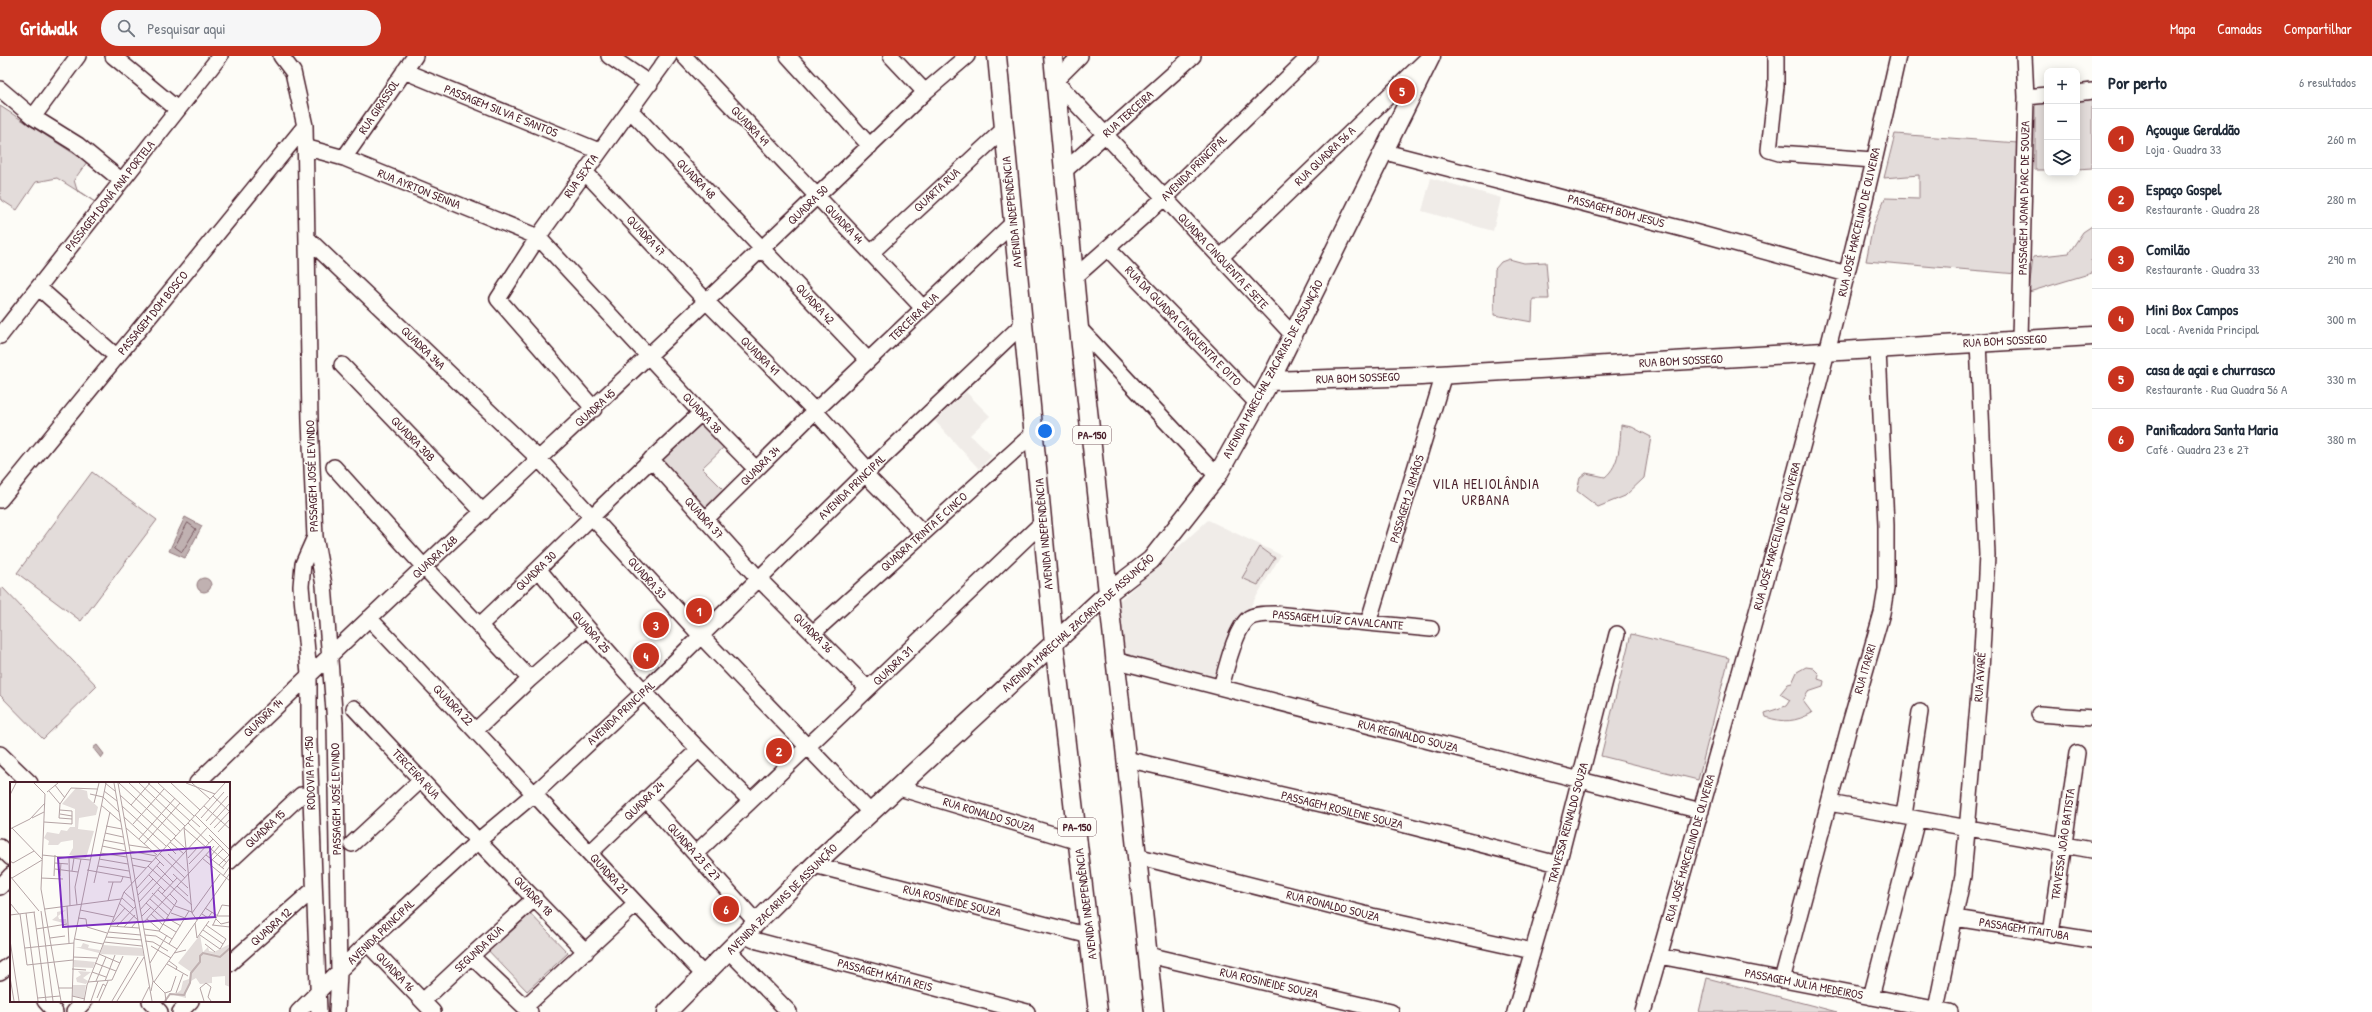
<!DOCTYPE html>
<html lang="pt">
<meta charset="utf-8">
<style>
:root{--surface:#fff;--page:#f6f6f7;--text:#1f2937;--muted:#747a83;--line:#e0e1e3;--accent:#c8321e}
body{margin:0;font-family:"Patrick Hand",sans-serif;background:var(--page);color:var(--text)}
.controls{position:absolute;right:12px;top:12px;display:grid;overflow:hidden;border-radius:8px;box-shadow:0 2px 10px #0003}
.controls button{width:36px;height:36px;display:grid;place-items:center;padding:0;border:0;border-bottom:1px solid var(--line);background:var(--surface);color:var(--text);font:20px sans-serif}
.you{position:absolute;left:1045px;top:375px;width:14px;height:14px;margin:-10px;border:3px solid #fff;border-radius:50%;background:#1a73e8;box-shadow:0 0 0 6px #1a73e833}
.badge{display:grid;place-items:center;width:26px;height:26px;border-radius:50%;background:var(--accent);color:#fff;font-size:13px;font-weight:700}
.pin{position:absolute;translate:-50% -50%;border:2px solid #fff;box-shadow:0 1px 4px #0006}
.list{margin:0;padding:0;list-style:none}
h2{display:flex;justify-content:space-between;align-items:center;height:52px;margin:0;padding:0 16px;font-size:17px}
h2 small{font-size:13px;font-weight:400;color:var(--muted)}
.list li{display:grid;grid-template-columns:26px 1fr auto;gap:12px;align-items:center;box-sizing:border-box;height:60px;padding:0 16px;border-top:1px solid var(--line)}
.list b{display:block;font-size:15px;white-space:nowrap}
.list p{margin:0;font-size:13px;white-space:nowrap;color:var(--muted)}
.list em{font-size:13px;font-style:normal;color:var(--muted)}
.icon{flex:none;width:22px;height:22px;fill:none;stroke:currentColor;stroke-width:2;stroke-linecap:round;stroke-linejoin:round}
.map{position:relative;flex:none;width:2092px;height:956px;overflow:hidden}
header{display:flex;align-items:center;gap:24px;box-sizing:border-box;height:56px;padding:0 20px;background:var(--accent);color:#fff}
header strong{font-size:19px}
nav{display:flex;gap:22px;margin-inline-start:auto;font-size:14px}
.search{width:280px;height:36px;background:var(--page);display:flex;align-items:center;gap:10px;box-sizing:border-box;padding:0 14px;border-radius:22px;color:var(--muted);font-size:15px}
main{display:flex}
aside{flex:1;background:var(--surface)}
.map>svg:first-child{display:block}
.built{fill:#f0ece8}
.green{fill:#e3dcda;stroke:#967e82}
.water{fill:#c0b1b1;stroke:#91777b}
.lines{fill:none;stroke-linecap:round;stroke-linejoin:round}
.shore{stroke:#795961;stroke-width:1}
.minor-casing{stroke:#4a1f2b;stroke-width:18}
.major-casing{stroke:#4a1f2b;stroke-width:21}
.minor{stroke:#fdfcf7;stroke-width:15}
.major{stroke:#fdfcf7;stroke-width:18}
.labels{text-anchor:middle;stroke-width:3;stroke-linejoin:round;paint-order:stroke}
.shield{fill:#fdfcf7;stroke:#806168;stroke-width:1}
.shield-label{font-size:11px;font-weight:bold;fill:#4a1f2b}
.street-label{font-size:12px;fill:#4a1f2b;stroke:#fdfcf7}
.quarter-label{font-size:14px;letter-spacing:1px;fill:#4a1f2b;stroke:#fdfcf7}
.inset-river{fill:none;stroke:#c0b1b1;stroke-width:2}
.inset-road{fill:none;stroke:#b5a4a5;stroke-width:1}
.view{fill:#7b2cbf;fill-opacity:0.15;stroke:#7b2cbf;stroke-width:2}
.inset-edge{fill:none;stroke:#4a1f2b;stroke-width:2}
</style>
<header>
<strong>Gridwalk</strong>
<div class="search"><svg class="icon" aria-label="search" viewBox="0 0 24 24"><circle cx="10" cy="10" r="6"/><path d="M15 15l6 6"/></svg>Pesquisar aqui</div>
<nav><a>Mapa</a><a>Camadas</a><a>Compartilhar</a></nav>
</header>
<main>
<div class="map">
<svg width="2092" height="956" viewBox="0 0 2092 956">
<rect width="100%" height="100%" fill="#fdfcf7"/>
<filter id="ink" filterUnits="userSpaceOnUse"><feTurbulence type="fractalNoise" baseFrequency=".025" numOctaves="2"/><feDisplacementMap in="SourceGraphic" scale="8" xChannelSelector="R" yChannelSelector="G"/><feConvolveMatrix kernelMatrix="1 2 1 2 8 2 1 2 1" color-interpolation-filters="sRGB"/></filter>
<g filter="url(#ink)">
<!-- built -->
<path class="built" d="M1431 122 1501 142 1493 175 1422 155Z
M966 336 990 360 970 379 992 400 979 413 935 365Z
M1208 464 1281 499 1230 585 1218 623 1121 598 1119 545Z"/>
<!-- green -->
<path class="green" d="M2092 41V112L2077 113V42Z
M2035 44H2047V114H2035Z
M0 50 87 106 74 124 77 134 95 146 57 122 36 126 17 154 0 143Z
M1895 78 2018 87 2017 218 1866 205 1873 170 1885 142 1919 143V119L1884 122Z
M2092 170V217L2029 236 2033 201 2069 197 2083 176Z
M1509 203 1524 207 1546 206 1549 243H1533L1532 266 1494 259 1495 213 1501 206Z
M701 365 726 389 702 412 728 438 707 458 655 406Z
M1621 369 1632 371 1651 381 1644 422 1625 440 1598 451 1577 435 1580 422 1586 417 1605 421C1620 409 1620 387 1621 369Z
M92 416 157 464 81 565 17 517Z
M1260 491 1275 502 1258 529 1242 522Z
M2 531 97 630 43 683 0 639V533Z
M1631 578 1729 602 1698 724 1601 700Z
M1806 611 1813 612 1819 618 1818 623 1824 625 1823 631 1808 636 1803 645 1812 657C1795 666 1784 667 1766 661L1765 657 1786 650 1790 644 1780 638 1788 628 1792 627 1797 616Z
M525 852 568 897 527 935 484 890Z
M1707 922 1837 956H1699Z"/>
<!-- water -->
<path class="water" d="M185 461 202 470 185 502 169 495Z
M197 529a7 7 0 1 1 14 0a7 7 0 1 1-14 0Z
M97 689 104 698 101 702 93 692Z"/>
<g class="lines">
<!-- shore -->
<path class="shore" d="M188 467 196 473 182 496 175 491Z"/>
<!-- minor casing -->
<g class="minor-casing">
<path id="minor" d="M113 0 177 53
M281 0 293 16 305 70 310 365 315 481 324 529 335 667 339 917 337 956
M609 0 650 28
M684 0 923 252
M788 0 870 90
M891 0 925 36
M1080 0 1055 25 1293 279
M1776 0V30L1769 94 1779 97 1873 104
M404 15 599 95
M0 33 33 61 78 89 122 125
M2077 37 2092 35
M2026 41 2047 39
M630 54 868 304
M33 61 78 0
M304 83 308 92 344 102 538 181 701 357 756 413
M1385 96 1683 173 1847 218
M344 102 415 0
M585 116 706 245 815 355 868 414
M1063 116 1193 0
M307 182 538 402 701 580 871 757
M1108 193 1258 348
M871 197 1004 73
M1220 202 1427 3
M1075 221 1164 142 1310 0
M39 232 117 301
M1079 272 1217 420
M0 280 220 0
M2020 283 2026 41 2024 0
M342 309 483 456
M594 353 498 243 538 181 669 0
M651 403 758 522 868 633
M334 411 424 511 530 623
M865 418 923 477
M0 444 305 70
M705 464 815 355 1013 167
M315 481 303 508 301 530 309 618V687L319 956
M539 514C605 595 675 672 750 744
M369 562C482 680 591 801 704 919
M1368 567 1444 318
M480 569C554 499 625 426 701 357
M813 577 1035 376
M1114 604 1701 755
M1221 631C1226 614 1235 572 1249 562 1256 558 1266 558 1274 558L1431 573
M354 652 478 785 586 896
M2039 658 2092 662
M476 674 530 623 587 573
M0 698 30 727
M1126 703 1343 753 1558 808
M197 727C437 494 685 270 925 36L967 0
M899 732 1079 786
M646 743 757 867
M1829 747 2092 794
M1904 759 1920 656
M352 788 421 724
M0 791 11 802
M591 796 698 694
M696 797 1043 466
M1136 800 1372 860 1532 895
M229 806 301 739
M814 809 1090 880
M0 831 11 819
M1955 862 2092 884
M2051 878 2077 697
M744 879 754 884 1027 956
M367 887 433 956
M729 895 789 956
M1148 899 1391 956
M471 900 530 956
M1659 900 1950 956
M229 908 314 833
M0 916 11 908
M1782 924 1849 671 1882 557 1886 533V469L1878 294
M1871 941 1917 763
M45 945 55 956
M150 945 160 956
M423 945 471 900 535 842
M525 951 636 848
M1936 953 1963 820 1981 615 1987 499 1978 285
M74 956 85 945
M180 956 191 945
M298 956 367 887 478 785 534 738 644 636 865 418 1023 268
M1515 956 1558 808 1617 578
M1643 956C1734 639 1827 322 1898 0"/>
</g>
<!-- major casing -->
<g class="major-casing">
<path id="major" d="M997 0 1054 587 1098 956
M1053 0 1079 272 1154 956
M1270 325 1421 320 2092 280
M667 956 814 809 1108 537 1151 504 1217 420 1270 325 1431 0"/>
</g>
<!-- minor -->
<use href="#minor" class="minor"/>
<!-- major -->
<use href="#major" class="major"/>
</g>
</g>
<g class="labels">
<!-- shield labels -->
<g class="shield">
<rect x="1073" y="370" width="38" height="18" rx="3"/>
<rect x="1058" y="762" width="38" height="18" rx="3"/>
</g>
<g class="shield-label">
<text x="1092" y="383">PA-150</text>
<text x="1077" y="775">PA-150</text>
</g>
<!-- street labels -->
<g class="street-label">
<text transform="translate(379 51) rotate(-56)" y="4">RUA GIRASSOL</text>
<text transform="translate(501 55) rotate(22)" y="4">PASSAGEM SILVA E SANTOS</text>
<text transform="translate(1128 58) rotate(-42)" y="4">RUA TERCEIRA</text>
<text transform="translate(750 70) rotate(47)" y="4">QUADRA 49</text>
<text transform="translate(1325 100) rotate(-44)" y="4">RUA QUADRA 56 A</text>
<text transform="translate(1194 112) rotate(-45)" y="4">AVENIDA PRINCIPAL</text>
<text transform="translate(581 120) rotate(-55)" y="4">RUA SEXTA</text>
<text transform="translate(696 123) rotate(46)" y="4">QUADRA 48</text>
<text transform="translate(419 133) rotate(22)" y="4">RUA AYRTON SENNA</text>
<text transform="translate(937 134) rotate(-43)" y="4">QUARTA RUA</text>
<text transform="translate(110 140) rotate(-52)" y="4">PASSAGEM DONÁ ANA PORTELA</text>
<text transform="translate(2024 142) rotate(-89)" y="4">PASSAGEM JOANA D'ARC DE SOUZA</text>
<text transform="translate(808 149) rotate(-44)" y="4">QUADRA 50</text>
<text transform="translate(1616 155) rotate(15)" y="4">PASSAGEM BOM JESUS</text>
<text transform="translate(1012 156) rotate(-96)" y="4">AVENIDA INDEPENDÊNCIA</text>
<text transform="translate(1859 166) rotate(-77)" y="4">RUA JOSÉ MARCELINO DE OLIVEIRA</text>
<text transform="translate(844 168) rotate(46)" y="4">QUADRA 44</text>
<text transform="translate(646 180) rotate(47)" y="4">QUADRA 47</text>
<text transform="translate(1223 205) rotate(47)" y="4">QUADRA CINQUENTA E SETE</text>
<text transform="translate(815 248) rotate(47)" y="4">QUADRA 42</text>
<text transform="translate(153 257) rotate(-51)" y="4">PASSAGEM DOM BOSCO</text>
<text transform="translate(914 261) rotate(-44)" y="4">TERCEIRA RUA</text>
<text transform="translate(1183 270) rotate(46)" y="4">RUA DA QUADRA CINQUENTA E OITO</text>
<text transform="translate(2005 285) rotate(-3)" y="4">RUA BOM SOSSEGO</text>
<text transform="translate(423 292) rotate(44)" y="4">QUADRA 34A</text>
<text transform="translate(760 300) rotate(45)" y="4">QUADRA 41</text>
<text transform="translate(1681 305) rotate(-3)" y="4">RUA BOM SOSSEGO</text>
<text transform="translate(1273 313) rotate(-62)" y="4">AVENIDA MARECHAL ZACARIAS DE ASSUNÇÃO</text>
<text transform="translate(1358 322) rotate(-2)" y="4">RUA BOM SOSSEGO</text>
<text transform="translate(595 352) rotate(-42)" y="4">QUADRA 45</text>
<text transform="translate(702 357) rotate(47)" y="4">QUADRA 38</text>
<text transform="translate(413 383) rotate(46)" y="4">QUADRA 30B</text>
<text transform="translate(760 410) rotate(-45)" y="4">QUADRA 34</text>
<text transform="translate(312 420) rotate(-92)" y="4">PASSAGEM JOSÉ LEVINDO</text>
<text transform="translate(852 431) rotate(-44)" y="4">AVENIDA PRINCIPAL</text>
<text transform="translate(1407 443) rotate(-73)" y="4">PASSAGEM 2 IRMÃOS</text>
<text transform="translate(704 462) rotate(48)" y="4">QUADRA 37</text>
<text transform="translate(924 476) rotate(-42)" y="4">QUADRA TRINTA E CINCO</text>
<text transform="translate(1044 478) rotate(-95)" y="4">AVENIDA INDEPENDÊNCIA</text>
<text transform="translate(1777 480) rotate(-75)" y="4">RUA JOSÉ MARCELINO DE OLIVEIRA</text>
<text transform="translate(435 501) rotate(-43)" y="4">QUADRA 26B</text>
<text transform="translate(536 515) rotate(-44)" y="4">QUADRA 30</text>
<text transform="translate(647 522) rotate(48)" y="4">QUADRA 33</text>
<text transform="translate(1338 564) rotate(5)" y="4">PASSAGEM LUÍZ CAVALCANTE</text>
<text transform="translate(1078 567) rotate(-42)" y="4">AVENIDA MARECHAL ZACARIAS DE ASSUNÇÃO</text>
<text transform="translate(591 576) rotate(49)" y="4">QUADRA 25</text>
<text transform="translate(813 577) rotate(45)" y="4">QUADRA 36</text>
<text transform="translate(893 610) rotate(-44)" y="4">QUADRA 31</text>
<text transform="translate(1865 613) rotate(-74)" y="4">RUA ITARIRI</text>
<text transform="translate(1980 621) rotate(-86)" y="4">RUA AVARÉ</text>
<text transform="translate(453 649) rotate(46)" y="4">QUADRA 22</text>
<text transform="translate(621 657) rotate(-43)" y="4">AVENIDA PRINCIPAL</text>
<text transform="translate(263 662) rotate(-44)" y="4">QUADRA 14</text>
<text transform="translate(1408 680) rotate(14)" y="4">RUA REGINALDO SOUZA</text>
<text transform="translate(310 717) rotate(-92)" y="4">RODOVIA PA-150</text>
<text transform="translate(416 718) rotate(47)" y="4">TERCEIRA RUA</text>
<text transform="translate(336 743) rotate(-91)" y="4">PASSAGEM JOSÉ LEVINDO</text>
<text transform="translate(644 745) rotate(-44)" y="4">QUADRA 24</text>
<text transform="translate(1342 754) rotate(14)" y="4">PASSAGEM ROSILENE SOUZA</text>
<text transform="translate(989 759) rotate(17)" y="4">RUA RONALDO SOUZA</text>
<text transform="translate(1568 767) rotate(-75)" y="4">TRAVESSA REINALDO SOUZA</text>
<text transform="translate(265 773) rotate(-43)" y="4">QUADRA 15</text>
<text transform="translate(2063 788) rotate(-82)" y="4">TRAVESSA JOÃO BATISTA</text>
<text transform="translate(1690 792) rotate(-74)" y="4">RUA JOSÉ MARCELINO DE OLIVEIRA</text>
<text transform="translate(694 796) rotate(48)" y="4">QUADRA 23 E 27</text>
<text transform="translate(609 818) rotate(48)" y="4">QUADRA 21</text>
<text transform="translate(533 840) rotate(46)" y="4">QUADRA 18</text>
<text transform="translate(782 843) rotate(-45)" y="4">AVENIDA ZACARIAS DE ASSUNÇÃO</text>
<text transform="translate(952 845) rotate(14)" y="4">RUA ROSINEIDE SOUZA</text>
<text transform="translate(1086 848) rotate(-97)" y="4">AVENIDA INDEPENDÊNCIA</text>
<text transform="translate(1333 850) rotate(14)" y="4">RUA RONALDO SOUZA</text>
<text transform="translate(271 871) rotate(-42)" y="4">QUADRA 12</text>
<text transform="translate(2024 873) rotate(9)" y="4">PASSAGEM ITAITUBA</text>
<text transform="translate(381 876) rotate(-44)" y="4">AVENIDA PRINCIPAL</text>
<text transform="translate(479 893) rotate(-43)" y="4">SEGUNDA RUA</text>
<text transform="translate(395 916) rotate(46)" y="4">QUADRA 16</text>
<text transform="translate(885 919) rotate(15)" y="4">PASSAGEM KÁTIA REIS</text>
<text transform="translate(1269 927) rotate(13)" y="4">RUA ROSINEIDE SOUZA</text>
<text transform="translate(1804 928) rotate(11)" y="4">PASSAGEM JULIA MEDEIROS</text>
</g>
<!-- quarter labels -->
<g class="quarter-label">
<text x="1486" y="433">VILA HELIOLÂNDIA<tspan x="1486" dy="16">URBANA</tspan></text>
</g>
</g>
<!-- overview -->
<g transform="translate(10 726)">
<rect width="220" height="220" fill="#fdfcf7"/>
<path d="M66 6 77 9 78 16 88 25 86 33 69 36 68 47 84 49 76 76 59 73 63 66V58L51 60 48 63H38L39 59 34 56 37 50 49 52 51 48 57 49 60 45H65V27L52 22ZM56 128 48 134 49 137H56L57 142 42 138 47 134V130ZM190 153 193 170 198 165 199 169 204 170 220 162V205L215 203V194L202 195V201L190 202 186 196 181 199 176 207V216L164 213 171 208 173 199 179 197 181 190 168 181ZM73 161 79 163 78 166 90 168 89 171 65 165H71ZM93 163 132 166 134 174 90 172ZM64 178 76 179 85 180 83 186 64 185ZM68 189 81 190 73 196 78 199 76 202 67 200 66 196 71 193ZM63 203H76L74 216 62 214Z" fill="#e3dcda"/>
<path class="inset-river" d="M155 219 160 212 174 213 180 201 181 191 190 180V174L193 171 210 175 220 166"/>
<path class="inset-road" d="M24 1 35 12 31 107 51 219M95 1 105 9M104 1 142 219M108 1 143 199 141 209M109 1 166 54M119 1 170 49M129 1 175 44M138 1 180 39M148 1 184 34M161 1 190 28M176 1 205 12M182 1 200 17M45 3 55 16M61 6 87 7M39 9 50 22 61 6M94 9 107 19M37 10 48 1M80 12 93 15 109 30M0 13 6 1M110 13 161 59M203 14 220 30M84 21 89 1M50 22 49 36 62 37M91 23 111 40M121 23 140 1M112 24 156 64M194 24 220 47M50 32 62 34M185 33 219 67M114 35 151 69M22 36 34 30M191 36 214 10M181 37 190 45M196 39 218 14M34 40 62 42V29L50 28M178 41 199 61M123 42 154 7M200 43 220 21M96 44 112 47M174 45 182 131 187 138M2 46 32 77M116 46 147 73M174 46 197 66M204 46 220 29M0 47 20 37 35 21M208 50 220 37M95 51 113 55M199 53 219 73 209 83M164 56 175 66M129 57 165 16M93 58 114 62M160 60 174 72M134 62 170 21M119 63 139 66M157 63 166 72M92 64 116 69M201 67 216 80M120 69 146 74M90 71 117 75M149 71 175 96M158 72 176 89M32 73 80 78M196 73 214 87M59 75 60 124M145 75 154 84M121 76 142 80M178 76 188 65M192 76 220 99M199 76 210 63M89 77 118 82M202 78 213 67M0 79 3 81 24 69M45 81 58 82M179 82 203 57M122 83 136 86M88 84 119 89M138 84 182 123M147 84 163 100M212 86 220 76M45 87 68 90M77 88 121 96M62 89 64 76M163 92 178 106M139 93 155 109M0 94 29 129M44 94 45 73M50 94 51 81M213 94 220 84M2 96 32 78M31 96 53 97M98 100H111L113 95M84 101 100 30M167 104 178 114M127 106 150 80M148 108 165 124 182 130M114 110 125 120M142 111 162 129M152 112 167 96M128 113 143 97M112 116 123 126M140 117 159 134M98 119 103 100M129 120 198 45M0 121 9 132M109 121 128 138 121 146M136 121 156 139M67 123 65 105 71 77M57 124 59 161M195 126 208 134H220M35 127 111 117M70 128 104 135M130 128 151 104M31 129 43 219M24 130 36 219M16 131 28 219M161 131 175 136M182 131 210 92M10 132 17 183 63 178M141 132 153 143M192 132 198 136 202 130M0 133 25 130M132 134 141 125M68 136 76 137 77 145 97 151M157 136 171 144M137 137 150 148M206 137 211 142 219 140M103 140 115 126M133 141 204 64M185 141 187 156 199 139M153 142 166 150M196 143 216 157 210 167M202 143 220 145M203 143 212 123 220 124M100 144 129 146M107 144 126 124M114 145 125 133M26 147 57 142M134 147 149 149 162 157M193 148 213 162M149 149 167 119 160 112M98 150 131 153M135 153 146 154 167 167M190 153 210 167M96 155 132 158M40 156 55 154M65 157 93 162M0 158 9 219M135 159 143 160 158 169M94 160 132 164M159 162 179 129M195 162 205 170M141 164 161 176M15 166 64 161M164 171 176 168M89 172 110 181M63 175 87 176M159 179 167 185 166 188M85 181 106 189M140 181 157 153M157 182 178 194M62 187 76 188M82 190 96 195M0 195 4 219M86 199 96 175M95 199 105 173M143 199 155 211 156 219M78 200 102 198 113 174M144 200 220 91M49 206H62M155 211 161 209 166 194M166 211 173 192M62 214 75 217M28 216 50 214M87 216 93 202 96 204M62 219 64 159 96 1M74 219 77 203 114 110 215 1M81 219 88 199M89 219 98 199M102 219 128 175M107 219 134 175M132 219 139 205M194 219 190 206 196 201 201 205 198 215 201 219"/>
<path class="view" d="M200 65 205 135 53 145 48 76Z"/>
<rect width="220" height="220" class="inset-edge"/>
</g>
</svg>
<div class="controls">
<button>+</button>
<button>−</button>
<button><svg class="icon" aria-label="layers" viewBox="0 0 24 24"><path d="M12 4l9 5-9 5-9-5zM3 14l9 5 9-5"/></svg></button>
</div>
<div class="you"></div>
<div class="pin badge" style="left:699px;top:555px">1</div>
<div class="pin badge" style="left:779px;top:695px">2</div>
<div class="pin badge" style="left:656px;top:569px">3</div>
<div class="pin badge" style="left:646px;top:600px">4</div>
<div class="pin badge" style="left:1402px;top:35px">5</div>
<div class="pin badge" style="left:726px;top:853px">6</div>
</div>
<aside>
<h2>Por perto<small>6 resultados</small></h2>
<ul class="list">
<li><span class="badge">1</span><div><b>Açougue Geraldão</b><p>Loja · Quadra 33</p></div><em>260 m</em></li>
<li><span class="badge">2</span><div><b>Espaço Gospel</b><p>Restaurante · Quadra 28</p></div><em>280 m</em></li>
<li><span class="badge">3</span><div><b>Comilão</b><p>Restaurante · Quadra 33</p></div><em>290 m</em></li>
<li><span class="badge">4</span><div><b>Mini Box Campos</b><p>Local · Avenida Principal</p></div><em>300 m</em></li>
<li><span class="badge">5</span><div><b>casa de açai e churrasco</b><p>Restaurante · Rua Quadra 56 A</p></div><em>330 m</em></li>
<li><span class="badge">6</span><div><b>Panificadora Santa Maria</b><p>Café · Quadra 23 e 27</p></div><em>380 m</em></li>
</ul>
</aside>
</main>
